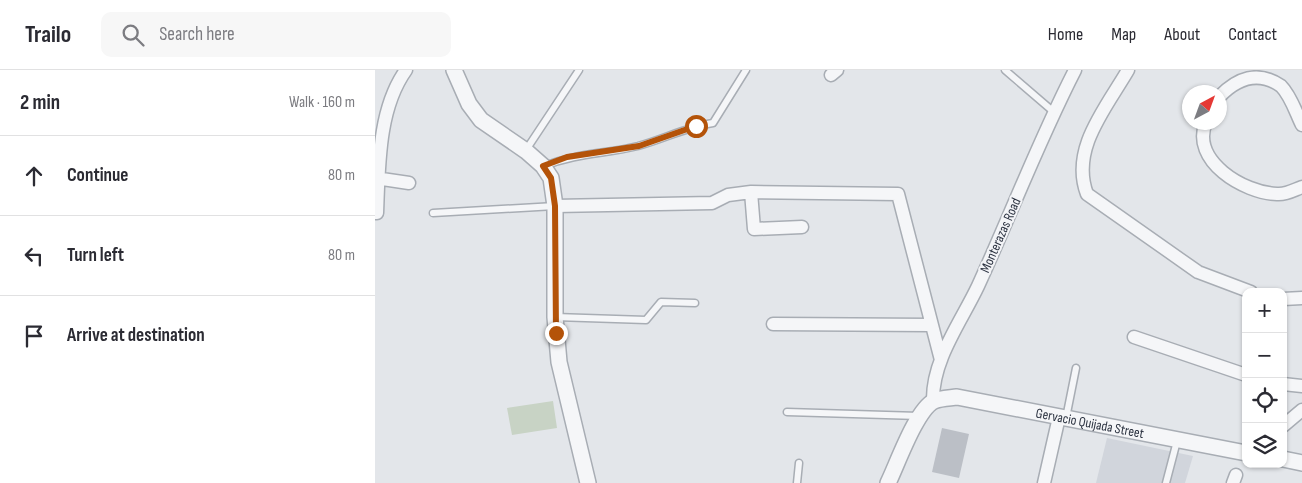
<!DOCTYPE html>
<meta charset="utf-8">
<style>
:root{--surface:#fff;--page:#f7f7f7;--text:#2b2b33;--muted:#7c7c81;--line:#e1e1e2}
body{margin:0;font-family:"Sofia Sans Condensed",sans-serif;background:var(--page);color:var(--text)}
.controls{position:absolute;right:15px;bottom:15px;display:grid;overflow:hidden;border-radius:10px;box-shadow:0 1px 4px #0004}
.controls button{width:45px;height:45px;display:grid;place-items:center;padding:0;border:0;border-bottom:1px solid var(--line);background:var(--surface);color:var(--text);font:25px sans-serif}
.compass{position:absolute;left:807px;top:15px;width:45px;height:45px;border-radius:50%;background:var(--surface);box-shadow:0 1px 4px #0004;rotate:41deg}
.stop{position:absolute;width:15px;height:15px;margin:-11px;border:4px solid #b45309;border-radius:50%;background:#fff}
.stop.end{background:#b45309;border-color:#fff;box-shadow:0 1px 5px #0008}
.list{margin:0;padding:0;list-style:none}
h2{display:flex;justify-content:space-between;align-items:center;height:65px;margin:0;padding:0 20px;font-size:21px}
h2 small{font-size:16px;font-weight:400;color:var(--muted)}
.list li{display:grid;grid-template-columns:32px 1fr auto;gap:15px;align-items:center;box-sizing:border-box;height:80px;padding:0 20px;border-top:1px solid var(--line)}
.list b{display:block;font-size:19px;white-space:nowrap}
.list em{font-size:16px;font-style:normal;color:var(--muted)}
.icon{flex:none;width:28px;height:28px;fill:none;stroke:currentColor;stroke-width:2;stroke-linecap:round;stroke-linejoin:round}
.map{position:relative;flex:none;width:927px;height:413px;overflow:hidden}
header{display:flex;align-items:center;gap:30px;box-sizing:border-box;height:70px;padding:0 25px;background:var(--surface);border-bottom:1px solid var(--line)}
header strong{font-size:24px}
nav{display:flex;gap:28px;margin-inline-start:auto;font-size:18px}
.search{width:350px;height:45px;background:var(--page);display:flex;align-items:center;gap:12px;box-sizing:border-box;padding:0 18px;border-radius:10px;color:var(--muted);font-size:19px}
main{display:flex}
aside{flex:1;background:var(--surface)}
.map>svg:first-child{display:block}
.built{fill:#d1d5dc}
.green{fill:#c8d3c5}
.building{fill:#bbbfc6}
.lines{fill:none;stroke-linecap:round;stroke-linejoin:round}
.service-casing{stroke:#a8adb4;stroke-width:9}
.minor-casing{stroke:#a8adb4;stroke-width:15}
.tertiary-casing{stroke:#a8adb4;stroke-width:18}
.service{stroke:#f5f6f8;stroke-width:6}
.minor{stroke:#f5f6f8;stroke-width:12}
.tertiary{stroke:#f5f6f8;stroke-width:15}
.route{stroke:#b45309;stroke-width:6}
.labels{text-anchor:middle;stroke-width:4;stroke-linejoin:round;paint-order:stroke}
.street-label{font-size:14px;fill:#2c3341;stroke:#f3f4f7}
</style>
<header>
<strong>Trailo</strong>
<div class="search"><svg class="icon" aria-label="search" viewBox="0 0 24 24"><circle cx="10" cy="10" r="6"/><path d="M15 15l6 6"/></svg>Search here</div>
<nav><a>Home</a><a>Map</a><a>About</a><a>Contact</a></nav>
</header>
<main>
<aside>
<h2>2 min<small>Walk · 160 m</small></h2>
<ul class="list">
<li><svg class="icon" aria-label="ahead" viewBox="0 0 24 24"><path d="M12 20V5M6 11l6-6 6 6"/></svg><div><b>Continue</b></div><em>80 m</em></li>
<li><svg class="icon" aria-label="left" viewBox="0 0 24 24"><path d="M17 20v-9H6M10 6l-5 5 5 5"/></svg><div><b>Turn left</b></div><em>80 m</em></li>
<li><svg class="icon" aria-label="arrive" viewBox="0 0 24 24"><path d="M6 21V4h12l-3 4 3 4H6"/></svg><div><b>Arrive at destination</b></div></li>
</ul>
</aside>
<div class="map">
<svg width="927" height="413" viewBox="0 0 927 413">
<rect width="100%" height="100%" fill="#e3e6ea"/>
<!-- built -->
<path class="built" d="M732 368 818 386 810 413H721Z"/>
<!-- green -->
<path class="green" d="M178 331 182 358 137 365 132 338Z"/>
<!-- building -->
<path class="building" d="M567 358 594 364 584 408 557 402Z"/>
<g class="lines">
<!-- service casing -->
<g class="service-casing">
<path id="service" d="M630 0 680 43
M151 80 204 0
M169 96C202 83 230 84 263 76 289 69 311 57 338 53L371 0
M58 143 180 136
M180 247 271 250 286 232 320 233
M412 342 544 346
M691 348 701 298
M422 413 424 393
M791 413 802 371"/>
</g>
<!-- minor casing -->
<g class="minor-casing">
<path id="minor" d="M753 0C731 38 695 79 712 124L823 202 876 222
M456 5 462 0
M844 27C862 8 883 0 906 16 916 26 921 43 927 55
M831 52C815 91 869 123 902 124 911 125 919 120 927 117
M0 108 34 113
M180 136 337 133 353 125 376 122
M0 143H2C4 96 3 39 31 0
M427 157 379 159 376 122 523 124 566 290
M908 229 927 228
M398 254 556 255
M759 267 871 305
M908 314 927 316
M558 331C557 290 586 252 603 216 636 144 664 70 700 0
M908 356 927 340
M669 413 684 347
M858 413 861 405"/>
</g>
<!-- tertiary casing -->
<g class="tertiary-casing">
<g id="tertiary">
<path d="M79 0 94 34 106 50 151 81 168 96 176 108 180 136V247L184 292 213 413"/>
<path d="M908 389 927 393"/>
<path id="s1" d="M513 413C522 395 541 340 559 331 565 328 575 328 582 327L871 383"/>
</g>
</g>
<!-- service -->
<use href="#service" class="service"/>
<!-- minor -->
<use href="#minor" class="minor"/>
<!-- tertiary -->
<use href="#tertiary" class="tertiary"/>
</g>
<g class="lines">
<!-- route -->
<path class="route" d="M181 263 180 136 176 108 168 96 192 87 264 76 321 56"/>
</g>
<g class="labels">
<!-- street labels -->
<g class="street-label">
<text transform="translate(625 165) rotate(-66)" y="5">Monterazas Road</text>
<text dy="5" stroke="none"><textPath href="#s1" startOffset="254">Gervacio Quijada Street</textPath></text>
</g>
</g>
</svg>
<div class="controls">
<button>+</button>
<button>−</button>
<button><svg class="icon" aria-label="locate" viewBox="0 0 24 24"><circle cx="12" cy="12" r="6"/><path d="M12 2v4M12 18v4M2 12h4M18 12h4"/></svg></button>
<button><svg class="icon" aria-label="layers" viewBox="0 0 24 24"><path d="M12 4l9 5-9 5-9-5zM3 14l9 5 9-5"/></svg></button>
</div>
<svg class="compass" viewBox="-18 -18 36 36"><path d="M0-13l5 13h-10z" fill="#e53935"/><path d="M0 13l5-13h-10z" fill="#7c7c81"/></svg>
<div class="stop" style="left:321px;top:56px"></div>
<div class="stop end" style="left:181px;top:263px"></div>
</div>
</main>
